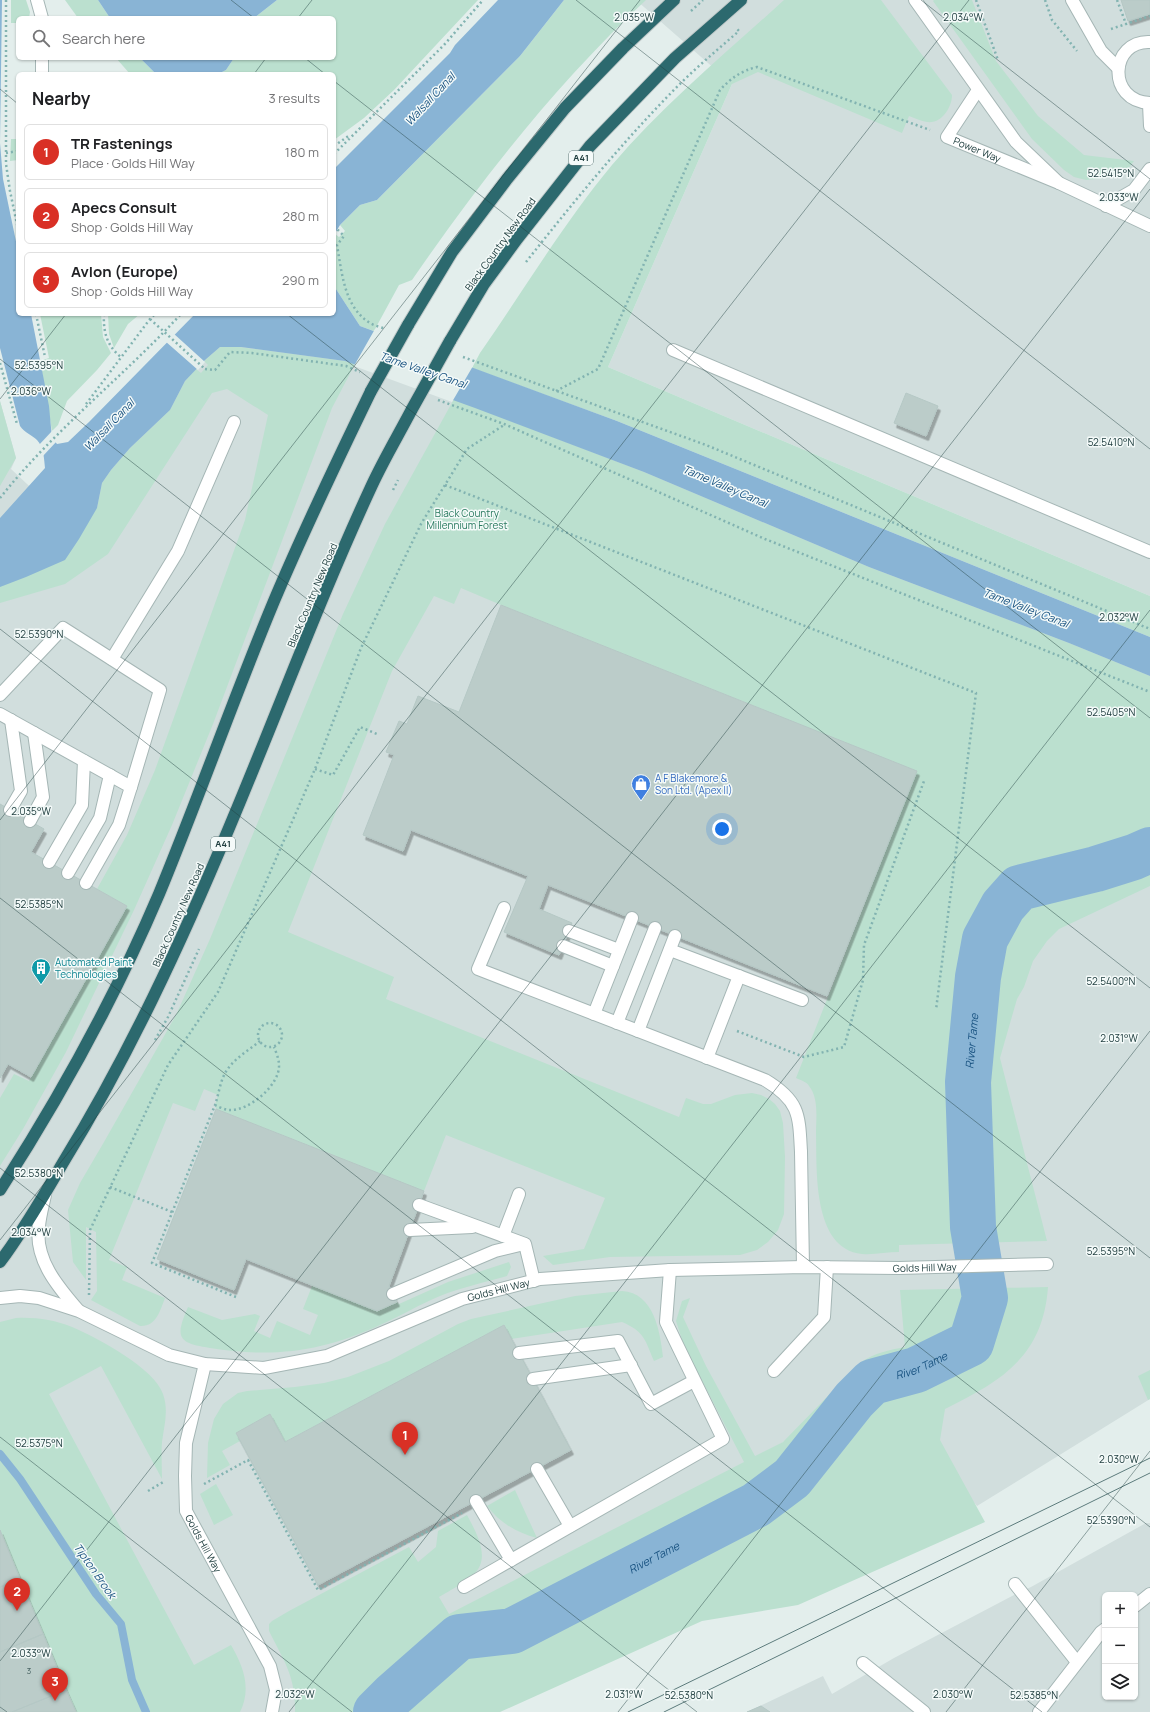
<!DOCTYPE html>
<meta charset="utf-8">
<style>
:root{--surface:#fff;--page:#f2f2f2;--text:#202124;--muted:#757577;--line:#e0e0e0;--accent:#d93025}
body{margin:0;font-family:Manrope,sans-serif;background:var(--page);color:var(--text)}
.controls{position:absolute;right:12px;bottom:12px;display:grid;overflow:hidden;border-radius:6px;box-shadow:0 1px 3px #0004}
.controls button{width:36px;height:36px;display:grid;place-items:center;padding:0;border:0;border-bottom:1px solid var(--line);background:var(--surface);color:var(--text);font:20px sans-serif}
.you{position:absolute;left:722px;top:829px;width:14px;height:14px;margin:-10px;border:3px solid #fff;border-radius:50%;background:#1a73e8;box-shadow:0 0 0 6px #1a73e833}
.badge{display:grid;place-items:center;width:26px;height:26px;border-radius:50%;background:var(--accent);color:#fff;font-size:13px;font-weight:700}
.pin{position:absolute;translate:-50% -33px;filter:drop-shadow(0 1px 2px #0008)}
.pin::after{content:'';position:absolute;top:21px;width:14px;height:12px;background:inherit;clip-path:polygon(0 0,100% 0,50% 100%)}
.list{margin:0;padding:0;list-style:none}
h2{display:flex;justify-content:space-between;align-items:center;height:52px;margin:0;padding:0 16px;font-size:17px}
h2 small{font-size:13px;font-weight:400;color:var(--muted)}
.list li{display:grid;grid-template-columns:26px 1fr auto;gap:12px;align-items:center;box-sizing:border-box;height:56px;margin:0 8px 8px;padding:0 8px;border:1px solid var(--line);border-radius:6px}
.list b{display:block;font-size:15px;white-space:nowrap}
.list p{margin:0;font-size:13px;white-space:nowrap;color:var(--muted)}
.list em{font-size:13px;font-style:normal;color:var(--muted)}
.icon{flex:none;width:22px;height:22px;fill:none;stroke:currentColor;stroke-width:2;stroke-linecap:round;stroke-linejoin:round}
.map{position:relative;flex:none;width:1150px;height:1712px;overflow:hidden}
.search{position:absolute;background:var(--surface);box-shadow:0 1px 3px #0004;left:16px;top:16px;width:320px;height:44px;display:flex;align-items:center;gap:10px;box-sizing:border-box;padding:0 14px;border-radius:6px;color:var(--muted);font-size:15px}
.panel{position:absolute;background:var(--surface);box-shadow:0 1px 3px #0004;left:16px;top:72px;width:320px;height:244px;border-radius:6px}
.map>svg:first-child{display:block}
.built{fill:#d1dedd;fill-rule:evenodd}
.green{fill:#bbe0cf}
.water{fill:#89b4d5}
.pier{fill:#e3eeec}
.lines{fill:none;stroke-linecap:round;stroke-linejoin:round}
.stream{stroke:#89b4d5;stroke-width:8}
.river{stroke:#89b4d5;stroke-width:46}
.building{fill:#bbccc9;stroke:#b5c8c5;filter:url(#shadow)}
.lane-casing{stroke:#a5b6b5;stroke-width:14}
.street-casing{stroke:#a5b6b5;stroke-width:14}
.highway-casing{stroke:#c1caca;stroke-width:14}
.path{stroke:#82b3b1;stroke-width:2.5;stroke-dasharray:2 3;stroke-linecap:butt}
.lane{stroke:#fff;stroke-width:12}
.street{stroke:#fff;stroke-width:12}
.highway{stroke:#2c696e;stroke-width:12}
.tram{stroke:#5c7b7c;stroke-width:1}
.highway-bridge-casing{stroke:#c1caca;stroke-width:14;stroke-linecap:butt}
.path-bridge{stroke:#82b3b1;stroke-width:2.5;stroke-dasharray:2 3;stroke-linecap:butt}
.highway-bridge{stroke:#2c696e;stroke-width:12}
.ticks{fill:none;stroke:#224041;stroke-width:1;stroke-opacity:0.45}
.labels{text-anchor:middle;stroke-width:3;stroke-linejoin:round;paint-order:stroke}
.number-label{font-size:8px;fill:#486363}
.shield{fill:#f4faf9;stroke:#617878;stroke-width:1}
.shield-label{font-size:9px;font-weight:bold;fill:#224041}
.street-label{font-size:10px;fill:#224041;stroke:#f4faf9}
.park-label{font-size:10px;fill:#297a5f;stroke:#f4faf9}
.shop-label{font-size:10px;fill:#366cbe;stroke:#f4faf9;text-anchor:start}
.culture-label{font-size:10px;fill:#0d838f;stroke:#f4faf9;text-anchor:start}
.water-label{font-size:11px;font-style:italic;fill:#185280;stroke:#f4faf9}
.ticks-label{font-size:10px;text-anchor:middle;fill:#224041;stroke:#f4faf9;stroke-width:3;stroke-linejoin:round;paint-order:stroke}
</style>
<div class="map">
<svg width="1150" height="1712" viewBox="0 0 1150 1712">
<defs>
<filter id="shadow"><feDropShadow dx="2.5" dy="4.5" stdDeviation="0" flood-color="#0004"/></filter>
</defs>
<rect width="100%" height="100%" fill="#e3eeec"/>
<!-- built -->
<path class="built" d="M636 0H1150V596L608 367 732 84Z
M223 314 1150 656V1399L977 1506 872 1383 376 1712H0V401L16 458 11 469 42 498Z
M1146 1523H1150V1712H747L823 1676 832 1694 894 1658 1014 1595 1031 1587ZM1105 1595H1135V1697H1105Z"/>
<!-- green -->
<path class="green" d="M11 0H26L30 12 29 18H18V23H11Z
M65 0H98L110 18H78Z
M277 0H478L394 90 364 118 334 140V74H218L226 70 234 58H334V18H254Z
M564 0H646C557 83 481 180 412 280L399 285 374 331 360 326 334 286V235L335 234 339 237 345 231 340 225 360 205 377 200 520 56Z
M784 0H881L952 95C952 107 942 124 927 122 921 121 915 118 909 116L902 133 758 72 732 84 608 367 1150 596V637L617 421 472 368 480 353C524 290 563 224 612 165 664 104 726 53 784 0Z
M934 0H972L996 61 1038 116 1084 155 1134 161 1128 169 1119 175 1104 178 1086 180 1074 177 1064 170 1032 139 933 1Z
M116 58H140L156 74H130Z
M11 139H18V160L10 161Z
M40 314H101L103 337 111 353 97 370 67 401 58 425 52 431 40 361 49 358Z
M108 314H140L128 324 114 348 109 334Z
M220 347H240L345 361 355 364 332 408 213 724 172 825 134 910 66 1052 23 1129 0 1166V1098L14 1074 29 1081 127 906 97 889 127 835 155 770 245 520 268 415 227 389 212 393 108 554 65 584 0 603V572L97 508 102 483 111 470 130 448 170 410 185 381 196 369 201 373 208 365 204 361Z
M454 399 644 472 869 567 1069 643 1150 676V886L1059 929 1047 941 1033 961 1024 987 1017 999 1000 1058 1047 1241 899 1245V1252C887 1252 874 1255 862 1254 812 1249 817 1169 816 1133 816 1119 819 1098 809 1086 807 1082 800 1080 796 1078L917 771 501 605 461 588 454 604 434 596 392 671 288 932 394 977 386 999 679 1117 686 1098 703 1104H711L735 1095 752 1093 761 1095 769 1099 775 1104 780 1111 783 1123 785 1157 784 1214 778 1230 768 1242 757 1250 740 1255 610 1257 553 1265 543 1256 584 1249 605 1198 446 1135 424 1191 216 1109 215 1105 218 1095 204 1089 195 1111 173 1103 109 1260 127 1267 122 1280 165 1298C160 1311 156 1327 140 1326L91 1300 97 1291 96 1232 86 1227V1280L73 1262 68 1210 80 1183 104 1142 176 1015 210 939 343 614 385 524Z
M0 401 16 458 0 486Z
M509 1262 511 1267 507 1276C486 1282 460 1288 440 1296 420 1304 401 1316 380 1325 322 1352 273 1358 210 1348 177 1343 175 1337 188 1307L222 1320 255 1314 260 1316 254 1331 270 1338 277 1321 310 1335 318 1315 303 1309 312 1286 377 1311 397 1302 399 1304 448 1282Z
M1048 1287C1043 1356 1002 1381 945 1409L940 1440 985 1522 798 1605 702 1621 500 1712H295C296 1677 284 1661 269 1631V1624L272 1621 289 1611 409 1547 418 1562 436 1547 438 1531 467 1515C476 1532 492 1559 473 1575 464 1584 450 1590 439 1597L449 1614 744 1462 684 1346 676 1321 682 1301 690 1298 683 1317 706 1366 755 1456 783 1442 861 1362C875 1353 889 1350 905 1347L900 1290Z
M622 1291C654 1293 660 1331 663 1357L654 1361C645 1340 645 1332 622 1322L511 1339 504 1325 285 1442 270 1414 236 1433 240 1441 222 1451 230 1465 207 1478 208 1443 214 1419 223 1404 238 1393 247 1391 295 1387 324 1383 348 1377 389 1361 458 1324 471 1319 575 1296Z
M16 1318C35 1317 55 1320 72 1327 98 1338 154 1368 163 1394 169 1411 164 1426 162 1442 161 1455 162 1467 162 1479L101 1366 49 1394 194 1665 231 1645C243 1666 252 1688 240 1712H76L0 1530V1322Z
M1150 1370V1399L1148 1400 1138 1376Z
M216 1484 233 1515 214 1525 200 1494Z
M515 1490 537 1538C517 1533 500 1523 487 1506Z"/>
<!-- water -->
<path class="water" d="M0 0H2L0 143 3 179 18 251V314H31L49 406 52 438 57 444 68 442 89 422 195 314H334V286L360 326 617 421 1150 637V676L1069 643 869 567 644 472 475 408 345 361 241 347H220L205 360 185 381 170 410 130 448 111 470 102 483 97 508 79 539 65 560 26 577 0 587V518L45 468C44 460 44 447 37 440 32 435 25 433 20 426L0 348Z
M98 0H277L254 18H110Z
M498 0H564L520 56 377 200 360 205 340 225 334 235V169L450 53 455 45Z
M140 58H234L226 70 218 74H156Z"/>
<!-- pier -->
<path class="pier" d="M375 329 473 366 452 402 354 366Z
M173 333 205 362 198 370 165 341Z
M53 430 54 437 57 441 42 457 38 446Z"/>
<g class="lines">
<!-- stream -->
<path class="stream" d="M0 1454 20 1479 96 1594 121 1624 132 1680 146 1712"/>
<!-- river -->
<path class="river" id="s1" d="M376 1712 393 1695 459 1637 512 1631 756 1505 792 1478 854 1400 872 1382 916 1370 971 1343 985 1298 973 1227 968 1082 978 977 985 939 1003 906 1019 888 1096 869 1134 857 1150 850"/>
</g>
<!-- building -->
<path class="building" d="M1121 0H1150V14L1128 21Z
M906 393 938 406 926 436 894 423Z
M501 605 917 771 827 996 548 885 539 909 572 923 559 955 504 932 528 876 411 830 403 851 363 835 394 755 386 752 399 721 407 724 418 696 459 712Z
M0 804 44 829 31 852 127 906 31 1077 8 1064 0 1078Z
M216 1109 424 1191 389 1286 397 1302 377 1311 246 1259 234 1290 157 1259Z
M504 1325 571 1450 318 1585 236 1433 270 1414 285 1442Z
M0 1530 20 1579 0 1587Z
M20 1579 43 1634 0 1652V1587Z
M43 1634 66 1690 12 1712H0V1652Z
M66 1690 76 1712H12Z
M761 1706 770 1712H747Z"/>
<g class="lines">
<!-- lane casing -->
<g class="lane-casing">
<g id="lane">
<path d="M37 0 42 18"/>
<path d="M1072 0 1101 51 1118 68"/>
<path d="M1150 42C1110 40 1106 101 1150 103"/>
<path d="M42 74V58"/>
<path id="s2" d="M978 90 947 137 1059 183"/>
<path d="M1149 104 1150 126"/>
<path d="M1106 206 1134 190 1150 169"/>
<path d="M673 350 1150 552"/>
<path d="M112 659 178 551 234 422"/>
<path d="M0 695 63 628 160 690 131 787"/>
<path d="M0 714 131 787 119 825 86 883"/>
<path d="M10 810 21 791 11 720"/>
<path d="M30 821 43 797 34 733"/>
<path d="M49 862 82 805 84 761"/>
<path d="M68 873 100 818 110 775"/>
<path d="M504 908 478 969 765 1080C800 1101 799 1115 801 1152"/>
<path d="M569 931 619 950"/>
<path d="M563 946 613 966"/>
<path d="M670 950 802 1000"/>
<path d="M594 1014 632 918"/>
<path d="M617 1023 655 928"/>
<path d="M638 1031 675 936"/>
<path d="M707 1058 739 976"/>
<path d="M419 1205 525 1244 534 1281"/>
<path d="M410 1230 472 1227"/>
<path d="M503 1236 519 1194"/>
<path d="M393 1294 495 1251 524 1244"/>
<path d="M519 1353 618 1341 651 1404 694 1381"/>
<path d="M774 1371 824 1317 827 1267"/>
<path d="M533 1379 631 1365"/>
<path d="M537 1469 570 1526"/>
<path d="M476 1501 511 1560"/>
<path d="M1015 1584 1077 1662"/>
<path d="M464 1587 723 1439 666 1322 670 1270"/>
<path d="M1135 1606 1150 1594"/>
<path d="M863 1663 924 1712"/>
<path d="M1039 1712 1101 1632 1105 1629"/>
</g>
</g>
<!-- street casing -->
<g class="street-casing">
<g id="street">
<path d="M915 0 1016 142 1059 183 1150 226"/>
<path d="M801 1152 803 1267"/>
<path d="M45 1195C43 1205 40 1215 39 1226 34 1259 58 1287 78 1310"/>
<path id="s3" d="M0 1298 20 1296 39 1298 79 1311 169 1355 205 1364 264 1368 327 1356 462 1299 540 1279 670 1270 803 1267 899 1268 1047 1264"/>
<path id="s4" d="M205 1364 186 1443 185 1476 186 1511 270 1666 276 1690 272 1712"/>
</g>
</g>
<!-- highway casing -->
<g class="highway-casing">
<path id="highway" d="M408 325 452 252 507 179 565 108 623 48 674 0
M450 341 484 284 517 239 590 146 675 58 741 0
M0 1190C60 1097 116 995 159 894 199 797 234 697 274 601 304 530 337 461 371 391
M0 1262C24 1230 44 1195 64 1161 129 1055 181 943 229 828 277 714 320 597 372 485 384 459 399 434 412 409"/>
</g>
<!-- path -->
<path class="path" d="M6 0V164L10 191 18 229
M976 0 998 60
M1045 0 1052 20 1077 51
M1117 0 1126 24
M691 11 703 0
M1111 29 1150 16
M334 146 350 135
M6 153 18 151
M334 154 444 45 483 0
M334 226 344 236 337 245C342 273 344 307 370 323 375 326 381 327 385 329
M526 262C572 204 619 146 671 93 692 71 716 51 739 31L736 28
M36 314 45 357
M104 314C103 332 107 346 121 357
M463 357 706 445 1150 629
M0 363 17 424
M205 369 215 370 230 352 252 353 346 366 360 372
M556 391 598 369 720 90C731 78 741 71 757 67L930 130
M438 400 504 424 765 539 1150 692
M86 404 150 319 155 314
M445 485 976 693 936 1010
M393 490 398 480
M0 498C54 430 123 377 181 314
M315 769 333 775 360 727 377 734
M258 1035a12 12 0 1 1 24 0a12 12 0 1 1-24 0Z
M737 1031 804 1057 844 1047 863 980 864 945 924 781
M155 1040 168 1017 199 949
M215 1105C219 1107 225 1110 230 1110 249 1111 280 1085 279 1065 279 1059 276 1052 274 1047
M110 1187 172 1212
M89 1295 90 1230 168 1065 218 992 315 769 361 648 421 524 467 449 504 425
M236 1297 152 1263 215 1105C219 1094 220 1080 227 1070 235 1058 249 1050 260 1041
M204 1484 248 1460 318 1590 462 1513
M148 1491 165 1481"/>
<!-- lane -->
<use href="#lane" class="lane"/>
<!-- street -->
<use href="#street" class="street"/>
<!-- highway -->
<use href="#highway" class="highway"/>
<!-- tram -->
<path class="tram" d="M628 1712 1150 1458
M664 1712 1150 1473"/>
<!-- highway-bridge casing -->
<g class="highway-bridge-casing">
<path id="highway-bridge" d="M371 391 408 325
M412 409 450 341"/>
</g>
<!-- path-bridge -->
<path class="path-bridge" d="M150 319 205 369"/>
<!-- highway-bridge -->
<use href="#highway-bridge" class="highway-bridge"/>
</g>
<!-- ticks -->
<path class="ticks" d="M231 0 254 18M576 0 1150 449M921 0 1150 179M298 18 312 0M305 58 325 74M254 74 266 58M334 81 1150 718M0 89 18 104M287 314 1150 988M0 359 1150 1258M0 399 66 314M0 629 1150 1527M0 820 640 0M0 898 1042 1712M0 1168 697 1712M0 1240 969 0M0 1437 352 1712M0 1661 1150 189M0 1707 7 1712M289 1712 1150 610M618 1712 1150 1031M946 1712 1150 1451"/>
<!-- icons -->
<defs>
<g id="shop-pin" transform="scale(1)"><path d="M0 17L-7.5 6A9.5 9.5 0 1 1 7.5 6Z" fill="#3f7fe0" stroke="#f4faf9"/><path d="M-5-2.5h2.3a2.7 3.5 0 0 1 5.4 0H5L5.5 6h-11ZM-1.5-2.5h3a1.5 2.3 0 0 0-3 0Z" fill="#fff"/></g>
<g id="building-pin" transform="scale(1)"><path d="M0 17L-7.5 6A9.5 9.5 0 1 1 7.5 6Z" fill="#0f9aa8" stroke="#f4faf9"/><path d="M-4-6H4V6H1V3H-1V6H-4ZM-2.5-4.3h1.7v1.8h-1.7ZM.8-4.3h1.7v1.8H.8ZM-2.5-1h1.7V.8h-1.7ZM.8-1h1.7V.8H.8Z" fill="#fff"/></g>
</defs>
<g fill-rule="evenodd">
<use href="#shop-pin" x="641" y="784"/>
<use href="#building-pin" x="41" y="968"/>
</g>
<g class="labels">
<!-- number labels -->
<g class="number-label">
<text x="29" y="1674">3</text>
</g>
<!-- shield labels -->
<g class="shield">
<rect x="569" y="151" width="24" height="14" rx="3"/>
<rect x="211" y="837" width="24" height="14" rx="3"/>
</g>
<g class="shield-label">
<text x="581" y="161">A41</text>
<text x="223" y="847">A41</text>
</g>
<!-- street labels -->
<g class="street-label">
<text dy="4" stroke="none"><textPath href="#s2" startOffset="89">Power Way</textPath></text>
<text transform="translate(500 244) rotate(-54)" y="4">Black Country New Road</text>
<text transform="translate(312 595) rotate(-67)" y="4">Black Country New Road</text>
<text transform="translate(178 915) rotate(-66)" y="4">Black Country New Road</text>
<text dy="4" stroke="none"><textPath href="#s3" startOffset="954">Golds Hill Way</textPath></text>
<text dy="4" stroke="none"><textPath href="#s3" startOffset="526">Golds Hill Way</textPath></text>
<text dy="4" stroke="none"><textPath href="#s4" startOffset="186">Golds Hill Way</textPath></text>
</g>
<!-- park labels -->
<g class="park-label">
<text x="467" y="517">Black Country<tspan x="467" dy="12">Millennium Forest</tspan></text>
</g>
<!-- shop labels -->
<g class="shop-label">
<text x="655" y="782">A F Blakemore &amp;<tspan x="655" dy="12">Son Ltd. (Apex II)</tspan></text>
</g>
<!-- culture labels -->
<g class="culture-label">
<text x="55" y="966">Automated Paint<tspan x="55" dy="12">Technologies</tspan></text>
</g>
<!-- water labels -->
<g class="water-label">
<text transform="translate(430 99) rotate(-47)" y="4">Walsall Canal</text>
<text transform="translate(423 370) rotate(19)" y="4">Tame Valley Canal</text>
<text transform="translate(109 425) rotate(-46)" y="4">Walsall Canal</text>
<text transform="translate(725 486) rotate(23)" y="4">Tame Valley Canal</text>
<text transform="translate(1026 608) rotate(21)" y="4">Tame Valley Canal</text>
<text dy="4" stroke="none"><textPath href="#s1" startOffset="1022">River Tame</textPath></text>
<text dy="4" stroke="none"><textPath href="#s1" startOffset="662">River Tame</textPath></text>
<text dy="4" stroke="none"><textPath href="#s1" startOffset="325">River Tame</textPath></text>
<text transform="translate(95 1571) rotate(55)" y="4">Tipton Brook</text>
</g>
</g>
<g class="ticks-label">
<text x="963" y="21">2.034°W</text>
<text x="634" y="21">2.035°W</text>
<text x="1111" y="177">52.5415°N</text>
<text x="1119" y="201">2.033°W</text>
<text x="39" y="369">52.5395°N</text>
<text x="31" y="395">2.036°W</text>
<text x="1111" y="446">52.5410°N</text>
<text x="1119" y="621">2.032°W</text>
<text x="39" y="638">52.5390°N</text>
<text x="1111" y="716">52.5405°N</text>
<text x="31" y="815">2.035°W</text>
<text x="39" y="908">52.5385°N</text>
<text x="1111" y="985">52.5400°N</text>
<text x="1119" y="1042">2.031°W</text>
<text x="39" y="1177">52.5380°N</text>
<text x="31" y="1236">2.034°W</text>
<text x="1111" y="1255">52.5395°N</text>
<text x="39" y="1447">52.5375°N</text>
<text x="1119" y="1463">2.030°W</text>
<text x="1111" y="1524">52.5390°N</text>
<text x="31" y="1657">2.033°W</text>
<text x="295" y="1698">2.032°W</text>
<text x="624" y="1698">2.031°W</text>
<text x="953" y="1698">2.030°W</text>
<text x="689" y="1699">52.5380°N</text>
<text x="1034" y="1699">52.5385°N</text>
</g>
</svg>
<div class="controls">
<button>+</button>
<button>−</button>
<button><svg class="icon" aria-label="layers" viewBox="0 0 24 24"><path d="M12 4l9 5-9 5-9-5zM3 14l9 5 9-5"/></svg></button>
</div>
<div class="you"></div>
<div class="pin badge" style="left:405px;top:1455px">1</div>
<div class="pin badge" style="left:17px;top:1611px">2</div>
<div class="pin badge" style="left:55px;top:1701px">3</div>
<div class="search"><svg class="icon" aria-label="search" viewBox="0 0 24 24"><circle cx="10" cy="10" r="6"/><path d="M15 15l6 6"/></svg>Search here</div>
<section class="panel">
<h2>Nearby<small>3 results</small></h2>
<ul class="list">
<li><span class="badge">1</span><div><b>TR Fastenings</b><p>Place · Golds Hill Way</p></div><em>180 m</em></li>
<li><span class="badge">2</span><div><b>Apecs Consult</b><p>Shop · Golds Hill Way</p></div><em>280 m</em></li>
<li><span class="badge">3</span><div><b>Avlon (Europe)</b><p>Shop · Golds Hill Way</p></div><em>290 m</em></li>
</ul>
</section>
</div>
